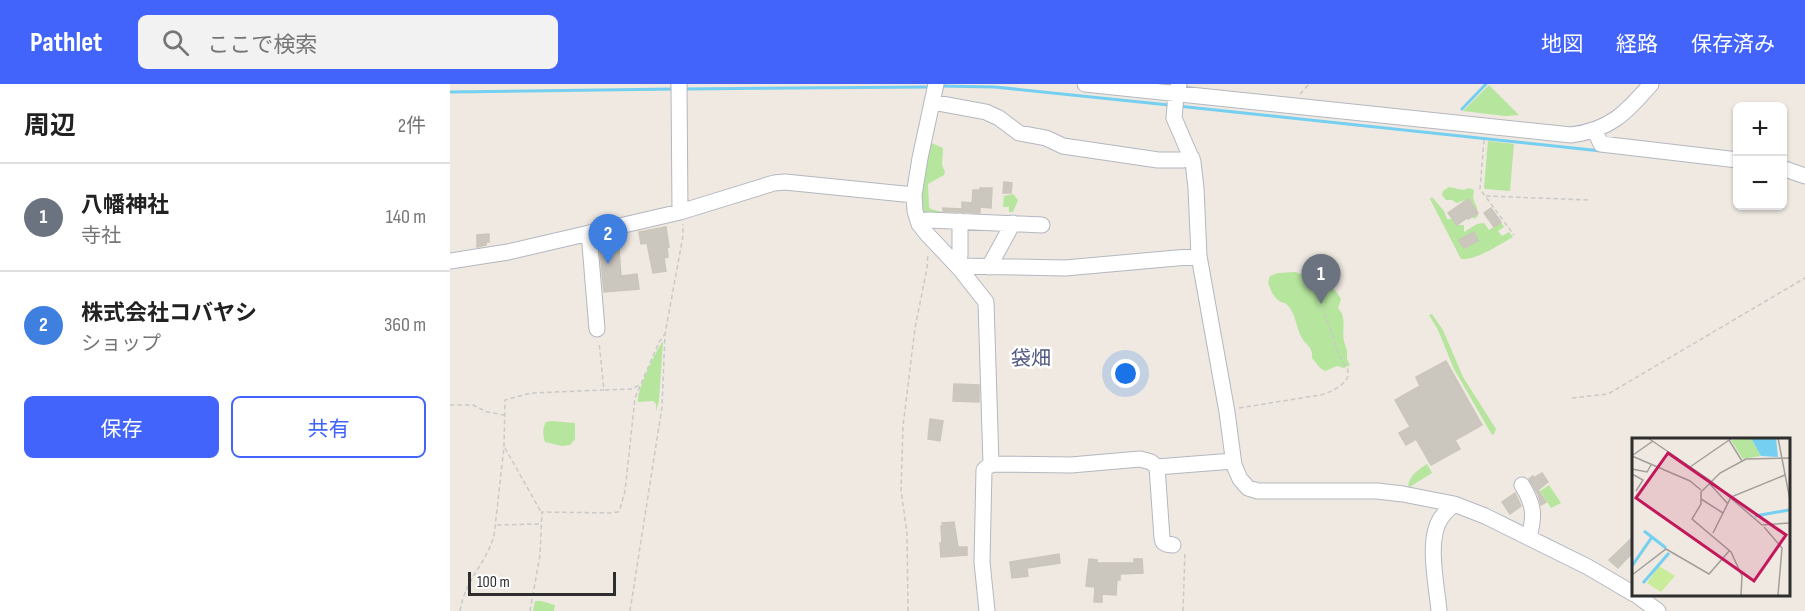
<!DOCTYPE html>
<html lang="ja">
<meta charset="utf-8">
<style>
:root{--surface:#fff;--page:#f2f2f2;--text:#222;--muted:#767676;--line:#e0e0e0;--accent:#4264fb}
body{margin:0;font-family:"Sofia Sans Condensed","Noto Sans JP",sans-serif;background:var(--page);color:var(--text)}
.controls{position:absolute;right:18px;top:18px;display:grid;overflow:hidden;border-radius:9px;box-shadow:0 2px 4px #0004}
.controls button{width:54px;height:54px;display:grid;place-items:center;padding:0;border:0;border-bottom:2px solid var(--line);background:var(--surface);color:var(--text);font:30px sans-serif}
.scale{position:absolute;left:18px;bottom:15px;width:148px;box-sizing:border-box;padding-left:6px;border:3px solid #2e2e2e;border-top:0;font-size:16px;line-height:21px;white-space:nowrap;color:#2e2e2e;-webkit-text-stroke:4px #fff;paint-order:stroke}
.you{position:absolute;left:676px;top:290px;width:21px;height:21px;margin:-15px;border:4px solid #fff;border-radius:50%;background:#1a73e8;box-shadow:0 0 0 9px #1a73e833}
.badge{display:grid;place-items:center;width:39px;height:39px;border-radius:50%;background:var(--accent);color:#fff;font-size:20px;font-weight:700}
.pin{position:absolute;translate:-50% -50px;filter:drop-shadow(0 2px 3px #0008)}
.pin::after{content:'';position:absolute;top:32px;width:21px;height:18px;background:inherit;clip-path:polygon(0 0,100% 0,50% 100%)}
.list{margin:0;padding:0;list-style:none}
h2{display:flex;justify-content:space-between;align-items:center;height:78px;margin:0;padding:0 24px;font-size:26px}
h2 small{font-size:20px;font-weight:400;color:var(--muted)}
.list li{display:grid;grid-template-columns:39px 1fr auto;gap:18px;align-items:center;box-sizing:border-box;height:108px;padding:0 24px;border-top:2px solid var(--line)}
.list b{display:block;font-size:22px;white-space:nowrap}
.list p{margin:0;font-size:20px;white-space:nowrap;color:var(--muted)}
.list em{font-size:20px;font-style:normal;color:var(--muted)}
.actions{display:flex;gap:12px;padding:18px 24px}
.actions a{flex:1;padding:14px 0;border:2px solid var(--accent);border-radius:9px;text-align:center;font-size:21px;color:var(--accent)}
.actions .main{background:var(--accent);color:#fff}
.icon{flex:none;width:33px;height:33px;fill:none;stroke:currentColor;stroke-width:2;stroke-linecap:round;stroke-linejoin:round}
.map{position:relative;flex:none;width:1355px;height:527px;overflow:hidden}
header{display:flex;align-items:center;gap:36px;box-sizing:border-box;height:84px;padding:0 30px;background:var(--accent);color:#fff}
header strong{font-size:28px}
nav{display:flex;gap:33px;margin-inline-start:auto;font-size:21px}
.search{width:420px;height:54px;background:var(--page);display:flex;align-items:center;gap:15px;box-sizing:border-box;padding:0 21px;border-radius:9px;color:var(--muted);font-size:22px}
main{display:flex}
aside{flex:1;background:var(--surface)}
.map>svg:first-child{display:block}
.green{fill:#b6e59e}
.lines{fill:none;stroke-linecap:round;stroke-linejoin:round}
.stream{stroke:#75cff0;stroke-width:3}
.building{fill:#cbc7bf;stroke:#cbc5ba;stroke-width:1.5}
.minor-casing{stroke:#b4b7c1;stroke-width:17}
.path{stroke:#c9c9c9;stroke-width:1.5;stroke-dasharray:4.5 3;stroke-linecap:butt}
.minor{stroke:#fff;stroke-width:15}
.labels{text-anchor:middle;stroke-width:5;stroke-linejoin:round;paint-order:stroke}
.quarter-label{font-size:20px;fill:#4d5680;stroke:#fff}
.inset-river{fill:none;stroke:#75cff0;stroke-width:3}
.inset-road{fill:none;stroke:#a29e99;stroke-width:1.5}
.view{fill:#c2185b;fill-opacity:0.15;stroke:#c2185b;stroke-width:3}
.inset-edge{fill:none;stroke:#2e2e2e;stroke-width:3}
</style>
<header>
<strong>Pathlet</strong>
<div class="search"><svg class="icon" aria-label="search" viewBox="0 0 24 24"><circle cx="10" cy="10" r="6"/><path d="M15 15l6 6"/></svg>ここで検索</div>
<nav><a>地図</a><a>経路</a><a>保存済み</a></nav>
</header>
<main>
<aside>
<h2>周辺<small>2件</small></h2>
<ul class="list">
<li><span class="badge" style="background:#6b7280">1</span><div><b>八幡神社</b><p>寺社</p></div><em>140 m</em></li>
<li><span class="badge" style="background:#3f7fe0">2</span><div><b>株式会社コバヤシ</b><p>ショップ</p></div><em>360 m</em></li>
</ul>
<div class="actions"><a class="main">保存</a><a>共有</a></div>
</aside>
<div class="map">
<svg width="1355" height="527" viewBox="0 0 1355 527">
<rect width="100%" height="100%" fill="#efe9e1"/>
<!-- green -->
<path class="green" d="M1039 1 1069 31 1055 32 1013 27Z
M1038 57 1064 60 1060 107 1035 105 1034 103Z
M479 58 493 64 492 81 495 88 494 91 478 100 479 123 481 125 492 128V133L473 132 469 112Z
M999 103 1013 106 1019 104 1024 106 1023 114 1027 124 1028 132 1024 135 1022 133 1024 132 1020 123 1023 121 1018 115 1007 119 1002 116H996L992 111 993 107Z
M563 110 568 116 563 128H559V123H553L554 112Z
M982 113 994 127 997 135H1002L1007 141H1014V148L1027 140 1034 139 1039 146 1051 138 1054 143 1048 147 1052 152 1059 148 1063 153C1048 161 1028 176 1011 175L980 115Z
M846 188C856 193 856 190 865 192 874 194 887 207 891 215L888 224C898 236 891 245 894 257 895 260 896 263 897 267 897 273 896 275 900 281L894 284 887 282 875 287 870 284 862 274C863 262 856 262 852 254 846 244 846 231 839 223 834 217 837 221 831 218 824 214 820 206 818 198L820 192 828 189Z
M982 230 993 246 1013 293 1046 345 1044 350 1042 351 1004 285 988 246 979 231Z
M213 257 209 317 206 327V320L203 317 188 318C186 308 206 266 213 257Z
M102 337 125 339V355L120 361 112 362 95 358C93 351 92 345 96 338Z
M977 380 982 389 958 404C959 392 966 387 977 380Z
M1099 401 1111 419 1101 424 1090 407Z
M85 517H91L105 521 104 527H83Z"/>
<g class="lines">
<!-- stream -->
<path class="stream" d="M489 2 545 3 719 21
M234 5 480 3
M0 8 225 5
M728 22 1151 67
M1012 25 1036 0"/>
</g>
<!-- building -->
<path class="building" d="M554 98 562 99 561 109H553Z
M530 104H542L541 124 530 123V129L493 127V124L512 125V118L522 119 523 106H530Z
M1018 115 1028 129 1018 135 1017 134 1007 141 998 129Z
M1041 124 1051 138 1044 143 1034 129Z
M216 143 219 163 217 164 218 173 214 174 216 187 203 189 197 159 191 160 189 148Z
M1024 148 1028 157 1014 164 1009 156Z
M39 150V158H36V161L27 163V151Z
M168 152 171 192 187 190 189 205 154 208 149 157Z
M996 277 1032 341 1005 356 1010 365 981 381 966 355 956 361 949 349 960 343 945 316 970 302 966 293Z
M504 300 529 301V318L503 317Z
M480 335 493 337 490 357 478 355Z
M1092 389 1098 398 1088 406 1096 418 1091 421 1088 410 1079 395 1083 392 1084 394Z
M1065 409 1071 422 1060 430 1052 418Z
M504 438 508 463H517V471L491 473 490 459H492L491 442H493L492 439Z
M1184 452V467L1168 484 1159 476Z
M609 470 610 479 577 484 578 492 562 494 560 478Z
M639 475 647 476V479H684V475H692L693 489 670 490V496H667L666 511 652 510V518H644L645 503 636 502Z"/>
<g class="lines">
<!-- minor casing -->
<g class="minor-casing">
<path id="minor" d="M229 0 230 128
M486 0 470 74 464 111 465 127 469 140 477 150 510 185 536 218 541 380 621 381 690 375 701 378 707 383 783 377
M635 0 1121 51C1160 46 1176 29 1201 0
M729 0 726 11 724 34 743 78 746 104 749 172 777 328 784 381 790 395 798 404 808 407H927L953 410 1004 420 1035 432 1138 483 1184 510
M482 18 536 28 549 34 569 49 596 54 613 62 708 76H733L742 74
M1145 47 1151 60 1288 76
M1332 84 1355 92
M468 137 479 136 592 141
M139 149 147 245
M0 177 58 168 230 128 324 99 335 98 464 111
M508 182 615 184 749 172
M508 182 510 171V137
M539 183 563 139
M707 383 712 454 713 458 716 460 723 461
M1072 401C1084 421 1085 431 1079 453
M1185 510 1208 527
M537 527 532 478 534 386 541 380
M989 527C987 502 976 456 991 434 995 428 1000 424 1004 420"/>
</g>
<!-- path -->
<path class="path" d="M850 10 859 0
M1034 56 1030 105 1064 151
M1036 112 1139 116
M155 306 182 305 191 300
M1122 314 1158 310 1355 194
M0 321H23L37 328 54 331
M789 324 870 311C879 309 900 300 898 288 898 283 893 279 891 275 884 259 879 241 873 224
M55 364 91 428
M47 441 90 440
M10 527C15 496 35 481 44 452L54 363 55 316 81 309 154 306 149 258
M80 527 90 471 92 428 162 429 168 428 170 425 175 407 185 314 209 258 215 250
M180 527 212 323 215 250 233 152V140
M458 527 457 449 451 406 453 342 465 244 477 184 478 169
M733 527 735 467"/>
<!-- minor -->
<use href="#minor" class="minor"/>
</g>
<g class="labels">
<!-- quarter labels -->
<g class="quarter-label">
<text x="581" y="281">袋畑</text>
</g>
</g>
<!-- overview -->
<g transform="translate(1182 354)">
<rect width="158" height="158" fill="#efe9e1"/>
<path d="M119 0 129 18 111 21 99 2Z" fill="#b6e59e"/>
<path d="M27 128 43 138 29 154 15 145Z" fill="#c9ec9a"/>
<path d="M119 0H144L146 19 129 18Z" fill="#75cff0"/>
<path class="inset-river" d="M123 78 157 72M12 93 34 110M0 128 20 99M11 145 37 115"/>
<path class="inset-road" d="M16 0 79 43 130 87 158 85M146 0 158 62M97 2 110 23M1 17 21 3M0 18 58 43 69 52M58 29 100 0M0 31 15 34 19 27M0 36 11 42 4 53M77 45 96 66M69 61 91 75M132 89 150 110 146 157M81 95 99 59 153 37M0 137 34 111 77 136 98 112M109 157 110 138 99 114 60 81 69 66V54L88 35 114 21 158 20"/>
<path class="view" d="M36 15 154 97 122 143 4 60Z"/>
<rect width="158" height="158" class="inset-edge"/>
</g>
</svg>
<div class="controls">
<button>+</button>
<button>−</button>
</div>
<div class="scale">100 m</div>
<div class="you"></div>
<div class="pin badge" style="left:871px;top:220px;background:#6b7280">1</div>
<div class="pin badge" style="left:158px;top:180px;background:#3f7fe0">2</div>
</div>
</main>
